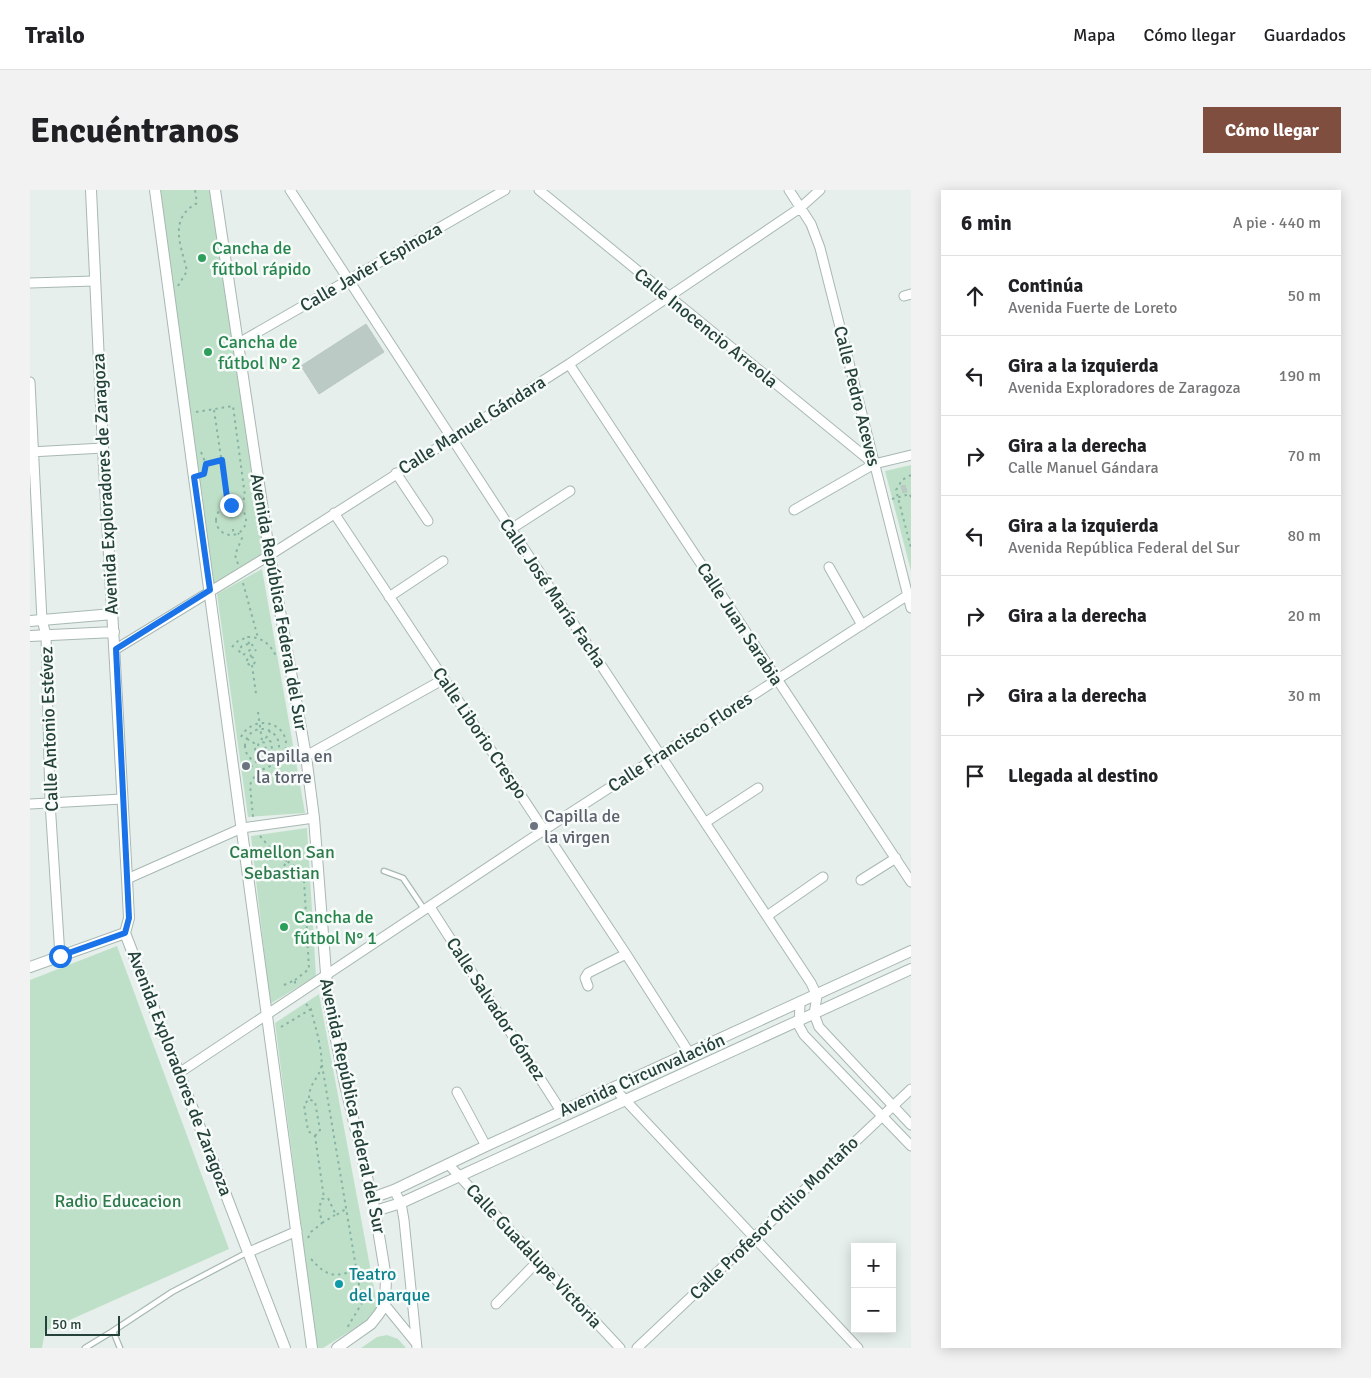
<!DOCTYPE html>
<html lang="es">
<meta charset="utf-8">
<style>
:root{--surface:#fff;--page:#f2f2f2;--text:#202124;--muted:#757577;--line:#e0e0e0;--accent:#7f4e3f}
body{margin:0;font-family:Signika,sans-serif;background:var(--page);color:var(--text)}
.controls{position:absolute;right:15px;bottom:15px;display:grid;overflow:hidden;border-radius:0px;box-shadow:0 2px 12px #0003}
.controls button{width:45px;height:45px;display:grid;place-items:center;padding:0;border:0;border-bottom:1px solid var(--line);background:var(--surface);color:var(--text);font:25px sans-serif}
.scale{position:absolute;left:15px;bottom:12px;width:75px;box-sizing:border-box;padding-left:5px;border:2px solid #24423a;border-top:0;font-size:14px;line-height:18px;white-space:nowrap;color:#24423a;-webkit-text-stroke:4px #f7fbf9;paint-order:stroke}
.stop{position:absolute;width:15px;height:15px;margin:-11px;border:4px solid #1a73e8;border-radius:50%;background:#fff}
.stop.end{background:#1a73e8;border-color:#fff;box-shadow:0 1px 5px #0008}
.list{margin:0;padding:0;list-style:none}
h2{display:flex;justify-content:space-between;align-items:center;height:65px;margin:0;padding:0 20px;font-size:21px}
h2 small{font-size:16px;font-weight:400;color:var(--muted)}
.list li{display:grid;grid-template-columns:32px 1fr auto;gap:15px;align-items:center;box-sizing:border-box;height:80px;padding:0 20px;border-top:1px solid var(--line)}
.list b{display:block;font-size:19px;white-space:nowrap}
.list p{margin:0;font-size:16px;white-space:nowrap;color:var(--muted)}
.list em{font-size:16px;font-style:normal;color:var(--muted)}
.icon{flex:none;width:28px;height:28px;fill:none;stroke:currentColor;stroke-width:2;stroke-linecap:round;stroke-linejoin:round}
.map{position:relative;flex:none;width:881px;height:1158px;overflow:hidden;border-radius:0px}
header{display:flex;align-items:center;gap:30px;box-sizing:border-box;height:70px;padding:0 25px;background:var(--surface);border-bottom:1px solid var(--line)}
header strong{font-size:24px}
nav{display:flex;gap:28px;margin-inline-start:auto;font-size:18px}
.intro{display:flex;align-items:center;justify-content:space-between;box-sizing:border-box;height:120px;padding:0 30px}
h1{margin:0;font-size:35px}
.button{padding:12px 22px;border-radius:0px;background:var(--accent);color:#fff;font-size:18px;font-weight:700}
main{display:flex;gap:30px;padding:0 30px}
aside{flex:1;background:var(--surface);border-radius:0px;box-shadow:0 2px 12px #0003}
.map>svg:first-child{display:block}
.green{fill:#bfe0c8}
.building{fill:#bbcac4;stroke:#b8c9c2}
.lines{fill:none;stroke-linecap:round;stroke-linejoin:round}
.service-casing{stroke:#a8b8b2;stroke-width:7}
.minor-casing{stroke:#a8b8b2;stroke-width:11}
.tertiary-casing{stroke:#a8b8b2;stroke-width:12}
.path{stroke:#86b3a5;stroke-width:2;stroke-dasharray:2.5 4;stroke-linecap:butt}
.service{stroke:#fff;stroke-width:4.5}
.minor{stroke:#fff;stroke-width:9}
.tertiary{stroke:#fff;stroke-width:10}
.route{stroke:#1a73e8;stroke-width:6}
.leisure-dot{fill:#2e9e5b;stroke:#f7fbf9;stroke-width:2}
.worship-dot{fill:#6b7280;stroke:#f7fbf9;stroke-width:2}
.culture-dot{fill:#0f9aa8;stroke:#f7fbf9;stroke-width:2}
.labels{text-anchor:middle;stroke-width:5;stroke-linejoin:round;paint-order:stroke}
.leisure-label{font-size:18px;fill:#27864d;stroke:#f7fbf9;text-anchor:start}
.street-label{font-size:18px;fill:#24423a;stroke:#f7fbf9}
.worship-label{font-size:18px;fill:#5b616d;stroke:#f7fbf9;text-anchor:start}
.park-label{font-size:18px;fill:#2d7a4b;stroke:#f7fbf9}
.culture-label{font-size:18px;fill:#0d838f;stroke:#f7fbf9;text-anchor:start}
</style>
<header>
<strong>Trailo</strong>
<nav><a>Mapa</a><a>Cómo llegar</a><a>Guardados</a></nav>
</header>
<div class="intro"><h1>Encuéntranos</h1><a class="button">Cómo llegar</a></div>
<main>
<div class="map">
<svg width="881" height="1158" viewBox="0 0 881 1158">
<rect width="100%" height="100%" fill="#e6efeb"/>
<!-- green -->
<path class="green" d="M130 0H182L234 365 184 393Z
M881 275V381L855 281Z
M232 379 275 623 218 627 187 404Z
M277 638 286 786 240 814 221 646Z
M87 756 199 1059 15 1141 12 1158H0V790Z
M289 804 348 1119 341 1128 293 1158H287L245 833Z
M357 1145 368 1149 376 1158H331L347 1147Z"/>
<!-- building -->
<path class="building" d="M336 134 354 162 289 204 271 176Z
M875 295 877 302 873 303 871 296Z"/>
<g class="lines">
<!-- service casing -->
<g class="service-casing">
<path id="service" d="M354 681 373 688 394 719
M83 1141 142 1102 218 1062
M55 1158 83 1141 90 1158"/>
</g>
<!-- minor casing -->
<g class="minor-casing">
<path id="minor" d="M260 0 481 339 781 793 787 806 784 824 789 837 881 935
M509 0 844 274
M759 0 781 34 790 58 881 418
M0 93 64 91
M874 106 881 104
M207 154 475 0
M539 174 881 692
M0 192 12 430 16 445 20 612 30 766
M0 262 73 258
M366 283 398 331
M764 320 844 274 881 265
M304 323 596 764 660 864
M481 339 540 301
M799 377 832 435
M359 407 413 371
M86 459 240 365 539 174 770 18 790 0
M276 566 414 489
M0 614 92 609
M676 632 728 598
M97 689 212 638 284 628
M831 690 866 668
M400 717 531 921
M737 726 793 687
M558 796 555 788 558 783 596 764
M770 814 769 836 774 845 881 956
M149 883 514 640 878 405
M584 898 828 1158
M427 902 456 956
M418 974 590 1158
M364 1000 371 1013 374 1030 387 1158
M219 1062 267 1041
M466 1114 508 1071
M355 1115 386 1153
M607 1158 881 899"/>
</g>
<!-- tertiary casing -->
<g class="tertiary-casing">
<path id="tertiary" d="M61 0 73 258 97 689 99 728 95 743 255 1158
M125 0C179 386 233 772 282 1158
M185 0 238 354 276 566 284 628 298 809 314 890 345 1021 356 1088 355 1115 348 1125 341 1134 307 1158
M0 431 83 424
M0 446 84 442
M0 777 95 743
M342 1008 364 1000 456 956 881 761
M345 1021 371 1013 881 779"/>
</g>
<!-- path -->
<path class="path" d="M148 96 157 81C151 55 138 29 167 13L165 0
M184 220 199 321
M166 222 203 216 215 306 210 318
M171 262 176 274
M175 283 176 274 192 270
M881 285 872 290 866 300 881 358
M862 309 880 304 881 308
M186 330a15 15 0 1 1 30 0a15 15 0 1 1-30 0Z
M203 339V345
M208 374 205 365 212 348 208 343
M213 393 228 448
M219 454 218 447C232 447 240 454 246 466
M202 457 208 451 218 447
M217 471a4 4 0 1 1 8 0a4 4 0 1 1-8 0Z
M221 467 220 460 213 465 208 460 212 456 221 453 226 461
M222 475 226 504
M228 522 232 551
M215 556a17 17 0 1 1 34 0a17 17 0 1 1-34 0Z
M211 547C224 522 263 533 255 562 252 575 242 574 232 580 227 582 222 590 220 595L223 627
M217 549 224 553 226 564 236 566 242 559 241 552 236 548 240 541
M228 556a4 4 0 1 1 8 0a4 4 0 1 1-8 0Z
M215 572 223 577 232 579
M230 646 246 665
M246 665 247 659
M239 670 246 665 257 671
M254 676 257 671 264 676 274 689 279 779 265 790
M254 795 265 790V795
M276 814 281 819C284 833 294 863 291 877 289 889 279 892 279 909
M251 837 281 819
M292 875 332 1113 317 1138
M285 946 290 940 285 912 279 909 274 915 278 941 285 946 294 1008
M292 1033 305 1025
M278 1048 281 1042 292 1033 289 1018 292 1009 298 1008 306 1025 316 1019
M281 1069C298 1088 304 1087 327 1080"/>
<!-- service -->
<use href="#service" class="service"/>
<!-- minor -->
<use href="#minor" class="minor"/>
<!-- tertiary -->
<use href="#tertiary" class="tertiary"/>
</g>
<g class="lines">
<!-- route -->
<path class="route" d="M30 766 95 743 99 728 86 459 180 400 164 287 174 284 176 274 192 270 198 315H201"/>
</g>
<!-- markers -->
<g class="leisure-dot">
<circle cx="172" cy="68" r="5"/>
<circle cx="178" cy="162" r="5"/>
<circle cx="254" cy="737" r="5"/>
</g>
<g class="worship-dot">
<circle cx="216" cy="576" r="5"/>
<circle cx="504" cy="636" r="5"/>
</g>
<circle class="culture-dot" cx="309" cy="1094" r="5"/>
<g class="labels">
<!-- leisure labels -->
<g class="leisure-label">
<text x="182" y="64">Cancha de<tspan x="182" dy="21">fútbol rápido</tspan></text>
<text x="188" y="158">Cancha de<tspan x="188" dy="21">fútbol N° 2</tspan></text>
<text x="264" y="733">Cancha de<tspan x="264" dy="21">fútbol N° 1</tspan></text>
</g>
<!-- street labels -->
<g class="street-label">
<text transform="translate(341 77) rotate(-30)" y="6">Calle Javier Espinoza</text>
<text transform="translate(676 138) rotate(39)" y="6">Calle Inocencio Arreola</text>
<text transform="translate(827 206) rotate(76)" y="6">Calle Pedro Aceves</text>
<text transform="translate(442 235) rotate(-32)" y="6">Calle Manuel Gándara</text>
<text transform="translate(75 294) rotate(-93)" y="6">Avenida Exploradores de Zaragoza</text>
<text transform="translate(523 403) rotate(56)" y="6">Calle José María Facha</text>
<text transform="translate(249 412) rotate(80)" y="6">Avenida República Federal del Sur</text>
<text transform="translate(710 434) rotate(57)" y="6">Calle Juan Sarabia</text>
<text transform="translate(19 539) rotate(-92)" y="6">Calle Antonio Estévez</text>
<text transform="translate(450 543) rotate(56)" y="6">Calle Liborio Crespo</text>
<text transform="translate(650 552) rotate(-33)" y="6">Calle Francisco Flores</text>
<text transform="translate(466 819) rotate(57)" y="6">Calle Salvador Gómez</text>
<text transform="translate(150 883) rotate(69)" y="6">Avenida Exploradores de Zaragoza</text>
<text transform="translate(612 885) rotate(-24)" y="6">Avenida Circunvalación</text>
<text transform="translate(323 916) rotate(78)" y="6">Avenida República Federal del Sur</text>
<text transform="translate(744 1028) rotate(-44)" y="6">Calle Profesor Otilio Montaño</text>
<text transform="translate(504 1066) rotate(47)" y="6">Calle Guadalupe Victoria</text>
</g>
<!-- worship labels -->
<g class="worship-label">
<text x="226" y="572">Capilla en<tspan x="226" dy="21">la torre</tspan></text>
<text x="514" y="632">Capilla de<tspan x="514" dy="21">la virgen</tspan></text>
</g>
<!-- park labels -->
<g class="park-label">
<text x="252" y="668">Camellon San<tspan x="252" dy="21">Sebastian</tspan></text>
<text x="88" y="1017">Radio Educacion</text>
</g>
<!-- culture labels -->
<g class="culture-label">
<text x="319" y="1090">Teatro<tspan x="319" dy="21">del parque</tspan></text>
</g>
</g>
</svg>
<div class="controls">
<button>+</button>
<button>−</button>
</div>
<div class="scale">50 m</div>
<div class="stop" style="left:30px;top:766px"></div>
<div class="stop end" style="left:201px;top:315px"></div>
</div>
<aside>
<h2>6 min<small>A pie · 440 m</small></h2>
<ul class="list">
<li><svg class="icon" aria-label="ahead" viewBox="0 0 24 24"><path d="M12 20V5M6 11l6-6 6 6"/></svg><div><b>Continúa</b><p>Avenida Fuerte de Loreto</p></div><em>50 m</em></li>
<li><svg class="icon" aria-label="left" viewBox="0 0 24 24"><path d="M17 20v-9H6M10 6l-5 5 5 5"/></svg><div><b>Gira a la izquierda</b><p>Avenida Exploradores de Zaragoza</p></div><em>190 m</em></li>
<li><svg class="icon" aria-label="right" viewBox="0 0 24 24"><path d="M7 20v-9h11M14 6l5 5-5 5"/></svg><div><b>Gira a la derecha</b><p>Calle Manuel Gándara</p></div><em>70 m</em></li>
<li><svg class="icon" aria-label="left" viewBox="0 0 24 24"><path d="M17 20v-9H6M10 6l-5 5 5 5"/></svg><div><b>Gira a la izquierda</b><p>Avenida República Federal del Sur</p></div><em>80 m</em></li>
<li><svg class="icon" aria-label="right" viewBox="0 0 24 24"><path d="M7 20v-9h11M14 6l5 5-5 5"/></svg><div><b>Gira a la derecha</b></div><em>20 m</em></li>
<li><svg class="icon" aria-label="right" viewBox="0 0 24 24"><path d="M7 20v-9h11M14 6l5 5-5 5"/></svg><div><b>Gira a la derecha</b></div><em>30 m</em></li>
<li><svg class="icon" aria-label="arrive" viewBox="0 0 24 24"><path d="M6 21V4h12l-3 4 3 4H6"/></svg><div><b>Llegada al destino</b></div></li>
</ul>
</aside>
</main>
